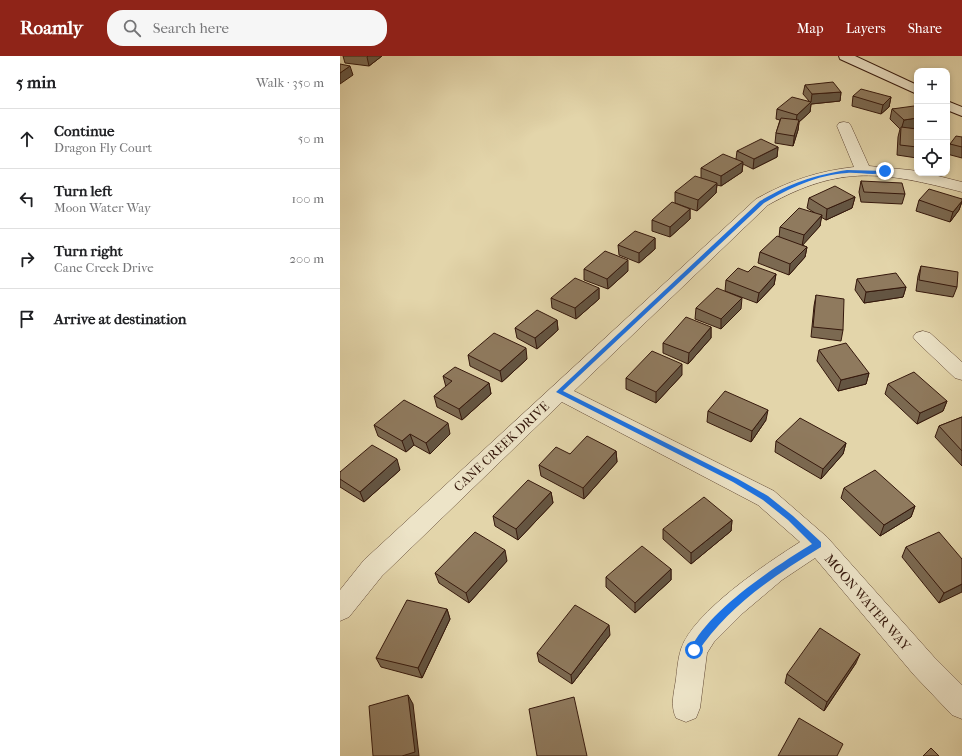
<!DOCTYPE html>
<meta charset="utf-8">
<style>
:root{--surface:#fff;--page:#f6f6f6;--text:#202124;--muted:#757577;--line:#e0e0e0;--accent:#8f2418}
body{margin:0;font-family:"IM FELL French Canon",serif;background:var(--page);color:var(--text)}
.controls{position:absolute;right:12px;top:12px;display:grid;overflow:hidden;border-radius:8px;box-shadow:0 2px 6px #0003}
.controls button{width:36px;height:36px;display:grid;place-items:center;padding:0;border:0;border-bottom:1px solid var(--line);background:var(--surface);color:var(--text);font:20px sans-serif}
.stop{position:absolute;width:12px;height:12px;margin:-9px;border:3px solid #1a73e8;border-radius:50%;background:#fff}
.stop.end{background:#1a73e8;border-color:#fff;box-shadow:0 1px 4px #0008}
.list{margin:0;padding:0;list-style:none}
h2{display:flex;justify-content:space-between;align-items:center;height:52px;margin:0;padding:0 16px;font-size:17px}
h2 small{font-size:13px;font-weight:400;color:var(--muted)}
.list li{display:grid;grid-template-columns:26px 1fr auto;gap:12px;align-items:center;box-sizing:border-box;height:60px;padding:0 16px;border-top:1px solid var(--line)}
.list b{display:block;font-size:15px;white-space:nowrap}
.list p{margin:0;font-size:13px;white-space:nowrap;color:var(--muted)}
.list em{font-size:13px;font-style:normal;color:var(--muted)}
.icon{flex:none;width:22px;height:22px;fill:none;stroke:currentColor;stroke-width:2;stroke-linecap:round;stroke-linejoin:round}
.map{position:relative;flex:none;width:622px;height:700px;overflow:hidden}
header{display:flex;align-items:center;gap:24px;box-sizing:border-box;height:56px;padding:0 20px;background:var(--accent);color:#fff}
header strong{font-size:19px}
nav{display:flex;gap:22px;margin-inline-start:auto;font-size:14px}
.search{width:280px;height:36px;background:var(--page);display:flex;align-items:center;gap:10px;box-sizing:border-box;padding:0 14px;border-radius:16px;color:var(--muted);font-size:15px}
main{display:flex}
aside{flex:1;background:var(--surface)}
.map>svg:first-child{display:block}
.lines{fill:none;stroke-linecap:round;stroke-linejoin:round}
.street-casing{stroke:#604734;stroke-width:1}
.secondary-casing{stroke:#35180c;stroke-width:2}
.street{fill:#ede4c8;fill-rule:evenodd}
.secondary{fill:#ede4c8;fill-rule:evenodd}
.wall{fill:#7b6951;stroke:#35180c}
.shaded-wall{fill:#645542;stroke:#35180c}
.building{fill:#8f7a5e;stroke:#35180c}
.route{fill:#1a73e8}
.labels{text-anchor:middle;stroke-width:3;stroke-linejoin:round;paint-order:stroke}
.street-label{font-size:13px;fill:#35180c;stroke:#ede4c8}
</style>
<header>
<strong>Roamly</strong>
<div class="search"><svg class="icon" aria-label="search" viewBox="0 0 24 24"><circle cx="10" cy="10" r="6"/><path d="M15 15l6 6"/></svg>Search here</div>
<nav><a>Map</a><a>Layers</a><a>Share</a></nav>
</header>
<main>
<aside>
<h2>5 min<small>Walk · 350 m</small></h2>
<ul class="list">
<li><svg class="icon" aria-label="ahead" viewBox="0 0 24 24"><path d="M12 20V5M6 11l6-6 6 6"/></svg><div><b>Continue</b><p>Dragon Fly Court</p></div><em>50 m</em></li>
<li><svg class="icon" aria-label="left" viewBox="0 0 24 24"><path d="M17 20v-9H6M10 6l-5 5 5 5"/></svg><div><b>Turn left</b><p>Moon Water Way</p></div><em>100 m</em></li>
<li><svg class="icon" aria-label="right" viewBox="0 0 24 24"><path d="M7 20v-9h11M14 6l5 5-5 5"/></svg><div><b>Turn right</b><p>Cane Creek Drive</p></div><em>200 m</em></li>
<li><svg class="icon" aria-label="arrive" viewBox="0 0 24 24"><path d="M6 21V4h12l-3 4 3 4H6"/></svg><div><b>Arrive at destination</b></div></li>
</ul>
</aside>
<div class="map">
<svg width="622" height="700" viewBox="0 0 622 700">
<rect width="100%" height="100%" fill="#e3d5aa"/>
<filter id="stains"><feTurbulence type="fractalNoise" baseFrequency=".005" numOctaves="4"/><feColorMatrix values="0 0 0 0 .2 0 0 0 0 .09 0 0 0 0 .02 0 0 0 .5 -.17"/></filter>
<radialGradient id="worn" r=".72"><stop offset=".6" stop-color="#630" stop-opacity="0"/><stop offset="1" stop-color="#630" stop-opacity=".3"/></radialGradient>
<g class="lines">
<!-- street casing -->
<g class="street-casing">
<path id="street" d="M504 66 509 67 511 70 529 110 570 114 577 115V117H586L622 126V136C544 116 501 108 428 149L234 335 434 435 487 481 594 601 622 629V663L612 659 574 619 475 502 442 524 403 557 374 586 367 597 360 652 356 662 346 666 336 662C330 649 334 637 336 623 337 614 338 602 341 593 353 556 427 507 460 486L418 449 222 346 42 520 9 561 0 565V534L24 504 416 143C448 125 478 115 514 111L497 70 499 67Z
M583 275 590 277 622 306V324L615 322 576 285 573 281 576 277Z"/>
</g>
<!-- secondary casing -->
<g class="secondary-casing">
<path id="secondary" d="M499 0H515L577 29V38L500 3Z
M607 45 622 51V60L607 54Z"/>
</g>
<!-- street -->
<use href="#street" class="street"/>
<!-- secondary -->
<use href="#secondary" class="secondary"/>
</g>
<!-- wall -->
<path class="wall" d="M3 0H42L29 10 5 7Z
M465 29 501 36 500 45 471 48 470 56 459 66 458 74 453 90 435 87 436 77 440 64 436 63 437 53 469 45 463 38Z
M513 40 551 41 549 51 541 58 512 50Z
M552 53H577V72H573L577 73V102L557 99 558 81 560 73 550 63Z
M622 81V102L607 98 610 88Z
M438 91 437 101 413 113 403 108 402 116 381 130 377 129 376 137 357 155 335 147V136L361 122V112L396 103 397 95Z
M521 125 565 138 562 148 521 146 519 136Z
M515 141 512 152 486 164 481 161 480 170 462 189 467 191 465 201 449 219 418 207 420 196 439 181 440 171 475 157 467 152 469 142Z
M622 143V146L619 154 610 166 576 155 579 144Z
M350 153V163L330 181 312 175V164Z
M315 182V193L299 207 279 199 278 189Z
M581 210 617 231 613 241 576 235 578 220Z
M244 213 288 215 268 233 244 224Z
M408 216 436 218 434 229 417 247 385 235 386 224Z
M517 223 566 231 563 241 524 247 515 234Z
M259 232V243L236 263 212 252 211 242Z
M476 239 503 274 501 285 471 281 474 250Z
M356 252 401 253 381 273 355 263Z
M217 264 218 274 197 293 177 282 175 272Z
M371 271V282L348 308 323 297V287Z
M479 294 529 317 526 328 498 335 477 305Z
M128 299 187 303 162 326 130 310Z
M342 319 316 347 286 333V322Z
M103 320 149 327 151 338 122 364 97 351 94 340 106 331Z
M548 328 607 345 603 355 577 368 545 338Z
M368 355 426 364 411 386 367 366Z
M622 361V410L595 381 599 370Z
M34 369 110 378 90 398 74 389 66 396 38 380Z
M436 385 506 387 503 398 481 423 435 396Z
M276 395 277 406 244 443 201 420 199 409 230 398Z
M60 414 24 446 0 431V416Z
M504 432 575 450 571 461 540 480 501 442Z
M211 436 213 447 178 484 155 470 153 460Z
M392 464 391 475 351 508 323 483V473Z
M566 491 622 503 599 547 562 501Z
M167 505 129 547 99 527 95 517Z
M331 513V524L295 557 266 531V521Z
M107 553 110 563 82 622 41 611 36 602Z
M270 579 232 628 199 606 197 597Z
M516 607 484 655 445 627 447 618Z"/>
<!-- shaded-wall -->
<path class="shaded-wall" d="M28 0H42L29 10 27 1Z
M10 10 13 19 0 28V17Z
M501 36 500 45 471 48 470 56 459 66 458 74 453 90 457 59 471 46 472 38Z
M551 41 549 51 541 58 543 49Z
M577 62V72L561 74 564 64Z
M438 91 437 101 413 113 414 103Z
M403 106 402 116 381 130V120Z
M377 127 376 137 357 155 358 144Z
M515 141 512 152 486 164 487 153Z
M622 145 619 154 610 166 613 156Z
M350 153V163L330 181V171Z
M482 159 480 170 462 190 464 179Z
M315 182V193L299 207V197Z
M467 191 465 201 449 219 450 208Z
M288 204V215L268 233 267 223Z
M436 218 434 229 417 247 419 237Z
M566 231 563 241 524 247 526 236Z
M259 232V243L236 263 235 252Z
M402 242 401 253 381 273V263Z
M217 264 218 274 197 293 195 282Z
M371 271V282L348 308 349 297Z
M186 292 187 303 162 326 160 315Z
M342 308V319L316 347V336Z
M529 317 526 328 498 335 501 324Z
M149 327 151 338 122 364 119 353Z
M607 345 603 355 577 368 580 357Z
M428 354 426 364 411 386 412 375Z
M108 367 110 378 90 398 86 387Z
M70 378 74 389 66 396 62 385Z
M506 387 503 398 481 423 483 413Z
M276 395 277 406 244 443 243 432Z
M57 403 60 414 24 446 20 436Z
M211 436 213 447 178 484 176 473Z
M575 450 571 461 540 480 544 469Z
M392 464 391 475 351 508V497Z
M165 494 167 505 129 547 126 537Z
M331 513V524L295 557V547Z
M622 528V536L599 547 604 537Z
M107 553 110 563 82 622 78 612Z
M269 569 270 579 232 628 231 619Z
M520 598 516 607 484 655 487 646Z
M68 639 73 648 79 700H62Z"/>
<!-- building -->
<path class="building" d="M0 8 10 10 0 17Z
M493 26 501 36 472 38 465 29Z
M521 33 551 41 543 49 513 40Z
M452 41 471 46 457 59 437 53Z
M574 50 577 53V62L564 64 552 53Z
M441 62 459 64 454 80 436 77Z
M561 71 577 73V91L560 89Z
M616 80 622 81V91L610 88Z
M421 83 438 91 414 103 397 95Z
M383 98 403 106 381 120 361 112Z
M355 120 377 127 358 144 335 136Z
M521 125 562 127 565 138 524 136Z
M495 130 515 141 487 153 469 142Z
M589 133 622 143V145L613 156 579 144Z
M332 146 350 153 330 171 312 164Z
M459 152 482 159 464 179 440 171Z
M295 175 315 182 299 197 278 189Z
M437 180 467 191 450 208 420 196Z
M265 195 288 204 267 223 244 213Z
M414 210 436 218 419 237 386 224 398 212 408 216Z
M581 210 618 216 617 231 579 224Z
M556 217 566 231 526 236 517 223Z
M235 222 259 232 235 252 211 242Z
M377 232 402 242 381 263 356 252Z
M476 239 504 243 503 274 473 271Z
M197 254 217 264 195 282 175 272Z
M346 261 371 271 349 297 323 287Z
M154 277 186 292 160 315 128 299Z
M506 287 529 317 501 324 479 294Z
M312 295 342 308 316 336 286 322Z
M115 311 149 327 119 353 94 340 112 325 103 320Z
M574 316 607 345 580 357 548 328Z
M385 335 428 354 412 375 368 355Z
M64 344 108 367 86 387 70 378 62 385 34 369Z
M622 361V395L599 370Z
M460 362 506 387 483 413 436 385Z
M247 380 276 395 243 432 199 409 216 391 230 398Z
M32 389 57 403 20 436 0 423V416Z
M535 414 575 450 544 469 504 432Z
M188 424 211 436 176 473 153 460Z
M364 441 392 464 351 497 323 473Z
M135 476 165 494 126 537 95 517Z
M599 476 622 503V528L604 537 566 491Z
M302 490 331 513 295 547 266 521Z
M67 544 107 553 78 612 36 602Z
M235 549 269 569 231 619 197 597Z
M480 572 520 598 487 646 447 618Z
M68 639 75 696 62 700H33L29 650Z
M234 641 247 700H197L189 653Z
M459 662 503 688 497 700H438Z
M591 692 599 700H583Z"/>
<!-- route -->
<path class="route" d="M507 114 547 115C538 121 519 116 507 117 476 119 450 132 424 147L223 335 398 423 428 440 453 460 481 486V491C435 519 387 551 357 597L354 598 350 594C368 554 436 510 472 488L448 464 423 444 393 426 216 336 420 145C451 127 471 120 507 114Z"/>
<g class="labels">
<!-- street labels -->
<g class="street-label">
<text transform="translate(161 390) rotate(-43)" y="5">CANE CREEK DRIVE</text>
<text transform="translate(528 546) rotate(49)" y="5">MOON WATER WAY</text>
</g>
</g>
<rect width="100%" height="100%" filter="url(#stains)"/>
<rect width="100%" height="100%" fill="url(#worn)"/>
</svg>
<div class="controls">
<button>+</button>
<button>−</button>
<button><svg class="icon" aria-label="locate" viewBox="0 0 24 24"><circle cx="12" cy="12" r="6"/><path d="M12 2v4M12 18v4M2 12h4M18 12h4"/></svg></button>
</div>
<div class="stop" style="left:354px;top:594px"></div>
<div class="stop end" style="left:545px;top:115px"></div>
</div>
</main>
